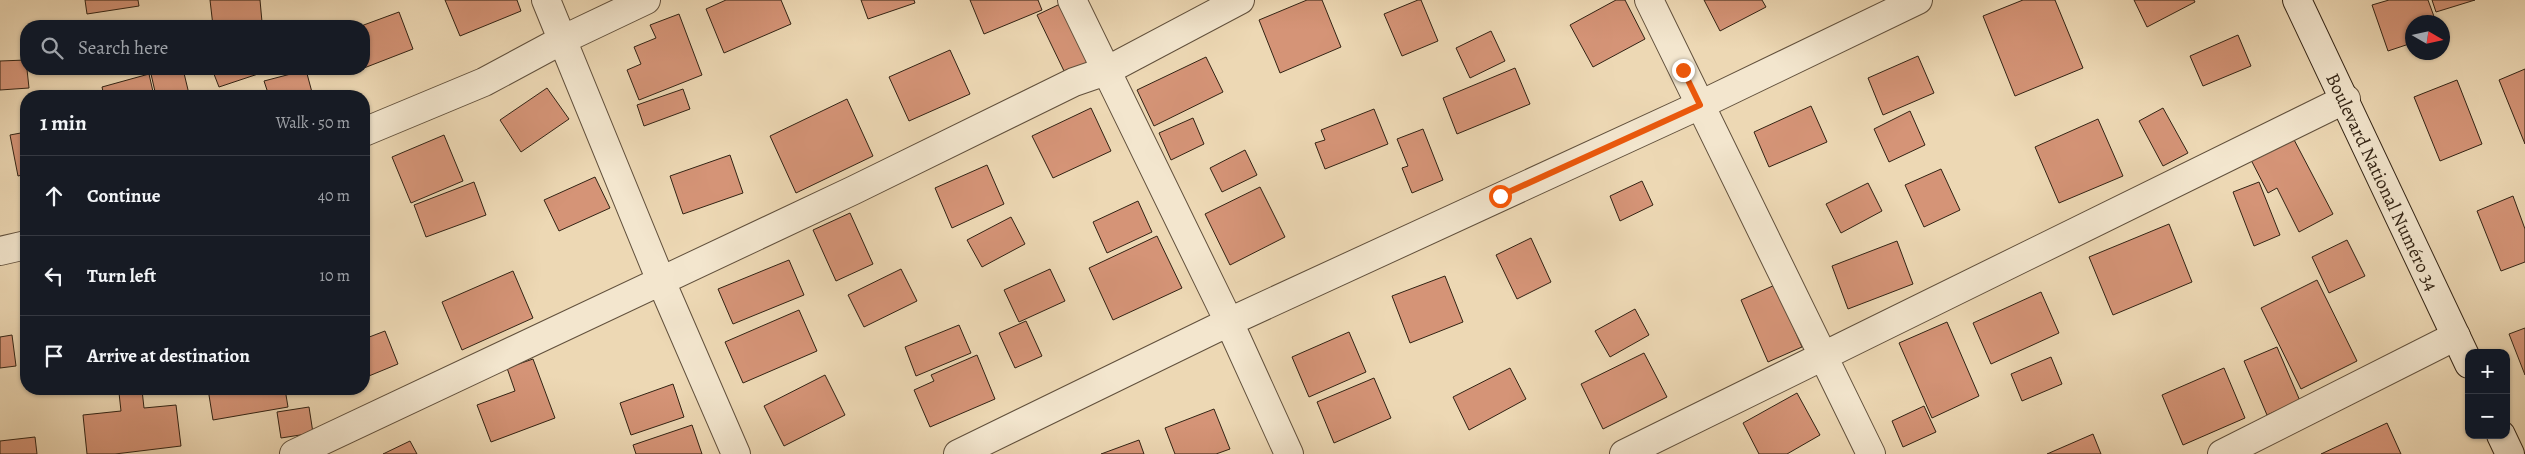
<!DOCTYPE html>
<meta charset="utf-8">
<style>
:root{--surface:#171b24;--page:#242831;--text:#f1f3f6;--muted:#9ea1a6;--line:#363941}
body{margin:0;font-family:Alegreya,serif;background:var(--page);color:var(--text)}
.controls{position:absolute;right:15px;bottom:15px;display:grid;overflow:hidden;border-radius:10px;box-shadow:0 1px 4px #0004}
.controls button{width:45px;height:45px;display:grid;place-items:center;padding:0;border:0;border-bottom:1px solid var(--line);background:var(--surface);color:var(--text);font:25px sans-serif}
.compass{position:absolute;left:2405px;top:15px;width:45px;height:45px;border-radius:50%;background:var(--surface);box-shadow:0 1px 4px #0004;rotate:99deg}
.stop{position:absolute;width:15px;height:15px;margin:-11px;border:4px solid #ea580c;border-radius:50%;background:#fff}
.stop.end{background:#ea580c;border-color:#fff;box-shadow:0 1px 5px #0008}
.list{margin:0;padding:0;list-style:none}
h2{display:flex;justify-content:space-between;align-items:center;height:65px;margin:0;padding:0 20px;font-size:21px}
h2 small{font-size:16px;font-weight:400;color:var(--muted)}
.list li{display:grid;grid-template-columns:32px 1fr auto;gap:15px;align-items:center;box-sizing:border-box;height:80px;padding:0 20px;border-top:1px solid var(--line)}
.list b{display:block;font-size:19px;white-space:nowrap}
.list em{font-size:16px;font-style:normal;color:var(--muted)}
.icon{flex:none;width:28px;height:28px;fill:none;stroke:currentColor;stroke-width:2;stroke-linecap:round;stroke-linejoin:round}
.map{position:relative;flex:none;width:2525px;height:454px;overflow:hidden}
.search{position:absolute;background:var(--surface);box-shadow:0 1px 4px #0004;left:20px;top:20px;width:350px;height:55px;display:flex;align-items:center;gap:12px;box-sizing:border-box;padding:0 18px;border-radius:20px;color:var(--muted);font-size:19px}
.panel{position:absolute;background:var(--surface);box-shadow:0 1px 4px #0004;left:20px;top:90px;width:350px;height:305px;border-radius:20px}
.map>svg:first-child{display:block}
.building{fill:#d59477;stroke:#322314}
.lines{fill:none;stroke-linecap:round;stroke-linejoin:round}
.minor-casing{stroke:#61503c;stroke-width:30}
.secondary-casing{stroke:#322314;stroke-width:30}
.minor{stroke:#f3e6ce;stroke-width:28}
.secondary{stroke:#f3e6ce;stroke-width:28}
.route{stroke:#ea580c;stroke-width:6}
.labels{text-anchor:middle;stroke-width:4.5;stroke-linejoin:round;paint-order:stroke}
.street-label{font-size:19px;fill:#322314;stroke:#f3e6ce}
</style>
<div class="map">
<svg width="2525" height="454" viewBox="0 0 2525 454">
<rect width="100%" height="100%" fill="#edd8b4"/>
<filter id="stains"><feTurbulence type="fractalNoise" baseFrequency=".004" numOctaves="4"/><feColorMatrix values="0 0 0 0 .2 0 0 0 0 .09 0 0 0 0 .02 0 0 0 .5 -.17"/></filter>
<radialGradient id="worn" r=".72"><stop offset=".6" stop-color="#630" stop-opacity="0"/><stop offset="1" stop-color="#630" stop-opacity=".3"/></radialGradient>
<!-- building -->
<path class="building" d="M85 0H138L139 6 87 14Z
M210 0H260L262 22 213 26Z
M445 0H517L521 11 460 36Z
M726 0H781L791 24 724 53 706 9Z
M861 0H914L915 3 868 19Z
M970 0H1038L1042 10 984 34Z
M1307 0H1322L1341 47 1280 73 1259 20Z
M1418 0H1421L1438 41 1402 56 1384 14Z
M1616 0H1625L1645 39 1593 67 1570 25Z
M1704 0H1762L1766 7 1720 31Z
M2023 0H2055L2083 68 2015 96 1983 16Z
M2134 0H2194L2195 2 2147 27Z
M2389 0H2428L2436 22H2412V43L2388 51 2372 5Z
M2432 0H2475L2436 12Z
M1060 4 1088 62 1065 73 1037 15Z
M399 12 413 49 364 68V26H361Z
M679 14 702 75 639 100 627 70 641 64 634 47 656 38 650 25Z
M1491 31 1505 61 1470 78 1456 48Z
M2238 35 2251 66 2203 86 2190 56Z
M950 50 970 94 909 121 889 77Z
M1918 56 1934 93 1883 115 1868 78Z
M1206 57 1223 92 1154 126 1137 90Z
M26 60 29 88 0 90V61Z
M1515 68 1530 104 1457 134 1443 98Z
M171 69H183L189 94 156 96 151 74Z
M212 69H273L219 87Z
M2525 69V144L2499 80Z
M306 70 313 96H269L264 81Z
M149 74 154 96H104L102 87Z
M2457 80 2482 144 2440 161 2414 97Z
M547 88 569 119 521 152 500 120Z
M683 89 690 109 644 126 637 105Z
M847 99 873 156 796 193 770 136Z
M1811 106 1827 142 1769 167 1754 132Z
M1091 108 1111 151 1053 178 1032 136Z
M2163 108 2188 153 2163 166 2139 121Z
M1374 109 1388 144 1325 169 1315 143 1325 140 1321 130Z
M1910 111 1925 145 1889 162 1874 129Z
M1193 118 1204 144 1171 160 1159 133Z
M2098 119 2123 176 2059 203 2035 147Z
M1423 129 1443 180 1412 193 1402 168 1408 166 1397 139Z
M26 132V174L18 176 10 135Z
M2291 134 2333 214 2299 232 2277 188 2268 193 2249 156Z
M444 135 463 181 411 203 392 157Z
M1245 150 1257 175 1222 192 1210 168Z
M730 155 743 193 683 214 670 176Z
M987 165 1004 204 952 228 935 188Z
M1941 169 1960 210 1924 227 1905 185Z
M595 177 610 208 559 231 544 200Z
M1642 181 1653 205 1620 221 1610 196Z
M474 182 486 215 426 237 414 205Z
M2259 182 2280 235 2254 246 2233 192Z
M1868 183 1882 211 1841 233 1826 204Z
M1260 187 1285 237 1230 265 1205 214Z
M2513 196 2525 229V262L2501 271 2477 211Z
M1138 201 1152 232 1107 253 1093 222Z
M850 213 873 264 836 281 813 230Z
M1011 217 1025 244 982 267 967 240Z
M2169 224 2192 282 2113 315 2089 257Z
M1157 236 1182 288 1113 320 1089 268Z
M1531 238 1551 282 1517 299 1496 255Z
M2347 240 2365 276 2329 293 2312 257Z
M1897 241 1913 284 1848 309 1832 266Z
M789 260 804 295 733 324 718 289Z
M901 269 917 301 864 327 848 295Z
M1050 269 1065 301 1019 322 1004 290Z
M513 271 533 318 462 350 442 302Z
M1445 276 1463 322 1410 343 1392 296Z
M2317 280 2357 361 2301 389 2261 308Z
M1775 285 1802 347 1768 362 1741 300Z
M2041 292 2059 333 1991 364 1973 323Z
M1635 309 1649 335 1610 357 1595 331Z
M799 310 817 351 743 383 725 342Z
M1026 321 1042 356 1015 368 999 333Z
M1947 322 1979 396 1932 418 1899 343Z
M959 325 971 353 916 376 905 347Z
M2525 328V375L2509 334Z
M385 331 398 364 364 378V339Z
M1349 332 1366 372 1309 397 1292 357Z
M12 335 16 366 0 368V337Z
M2277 347 2300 401 2267 415 2244 361Z
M1644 353 1667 397 1603 429 1581 384Z
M977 355 995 399 930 427 914 390 934 381 931 375Z
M2051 357 2062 384 2022 401 2011 374Z
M533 359 555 418 491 442 477 405 515 391 507 368Z
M1510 368 1526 399 1469 430 1453 397Z
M2224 368 2245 418 2183 445 2162 395Z
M825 375 845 415 784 446 764 406Z
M1374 378 1391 418 1334 443 1317 402Z
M673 384 684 417 631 435 620 403Z
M208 389H285L288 407 213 420Z
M142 390 144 408 176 405 181 446 115 454H87L83 415 121 411 119 393Z
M1797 393 1820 435 1787 454H1759L1743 423Z
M1924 406 1936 432 1903 447 1892 421Z
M309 407 313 433 281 438 277 412Z
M1214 409 1230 449 1216 454H1175L1165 428Z
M2387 423 2401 454H2321Z
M692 425 702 454H636L633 445Z
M2093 434 2101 454H2047Z
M35 437 37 454H0V441Z
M1139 440 1144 454H1101Z
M410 441 417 454H383Z"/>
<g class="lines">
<!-- minor casing -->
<g class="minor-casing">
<path id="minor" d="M546 0 661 281 736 454
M1072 0 1229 322 1289 454
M1649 0 1871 454
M364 132 484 82 564 39 646 0
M0 251 26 245
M294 454 854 190 1074 82 1106 71 1240 0
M958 454 1229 322 1700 105 1918 0
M1624 454 2346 99
M2222 454 2456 336"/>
</g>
<!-- secondary casing -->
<g class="secondary-casing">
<g id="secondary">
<path id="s1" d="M2297 0 2469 364"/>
<path d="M2501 435 2510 454"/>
</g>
</g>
<!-- minor -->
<use href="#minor" class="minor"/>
<!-- secondary -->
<use href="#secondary" class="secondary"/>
</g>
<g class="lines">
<!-- route -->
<path class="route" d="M1500 196 1700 105 1683 70"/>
</g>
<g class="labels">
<!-- street labels -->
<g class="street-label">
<text dy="7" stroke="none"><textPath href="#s1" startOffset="201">Boulevard National Numéro 34</textPath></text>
</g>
</g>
<rect width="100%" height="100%" filter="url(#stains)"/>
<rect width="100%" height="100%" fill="url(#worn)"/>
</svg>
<div class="controls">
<button>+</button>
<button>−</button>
</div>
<svg class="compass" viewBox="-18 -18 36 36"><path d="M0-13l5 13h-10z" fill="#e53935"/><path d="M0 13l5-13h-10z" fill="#9ea1a6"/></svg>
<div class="stop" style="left:1500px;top:196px"></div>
<div class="stop end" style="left:1683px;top:70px"></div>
<div class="search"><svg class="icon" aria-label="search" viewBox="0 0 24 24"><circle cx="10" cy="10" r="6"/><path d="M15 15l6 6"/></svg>Search here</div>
<section class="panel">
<h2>1 min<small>Walk · 50 m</small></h2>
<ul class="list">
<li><svg class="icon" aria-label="ahead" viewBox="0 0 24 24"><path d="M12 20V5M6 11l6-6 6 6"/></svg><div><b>Continue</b></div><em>40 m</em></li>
<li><svg class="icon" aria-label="left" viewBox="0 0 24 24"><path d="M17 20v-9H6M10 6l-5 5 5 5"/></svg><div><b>Turn left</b></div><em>10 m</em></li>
<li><svg class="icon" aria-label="arrive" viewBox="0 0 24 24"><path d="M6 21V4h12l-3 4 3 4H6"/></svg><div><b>Arrive at destination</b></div></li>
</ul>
</section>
</div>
